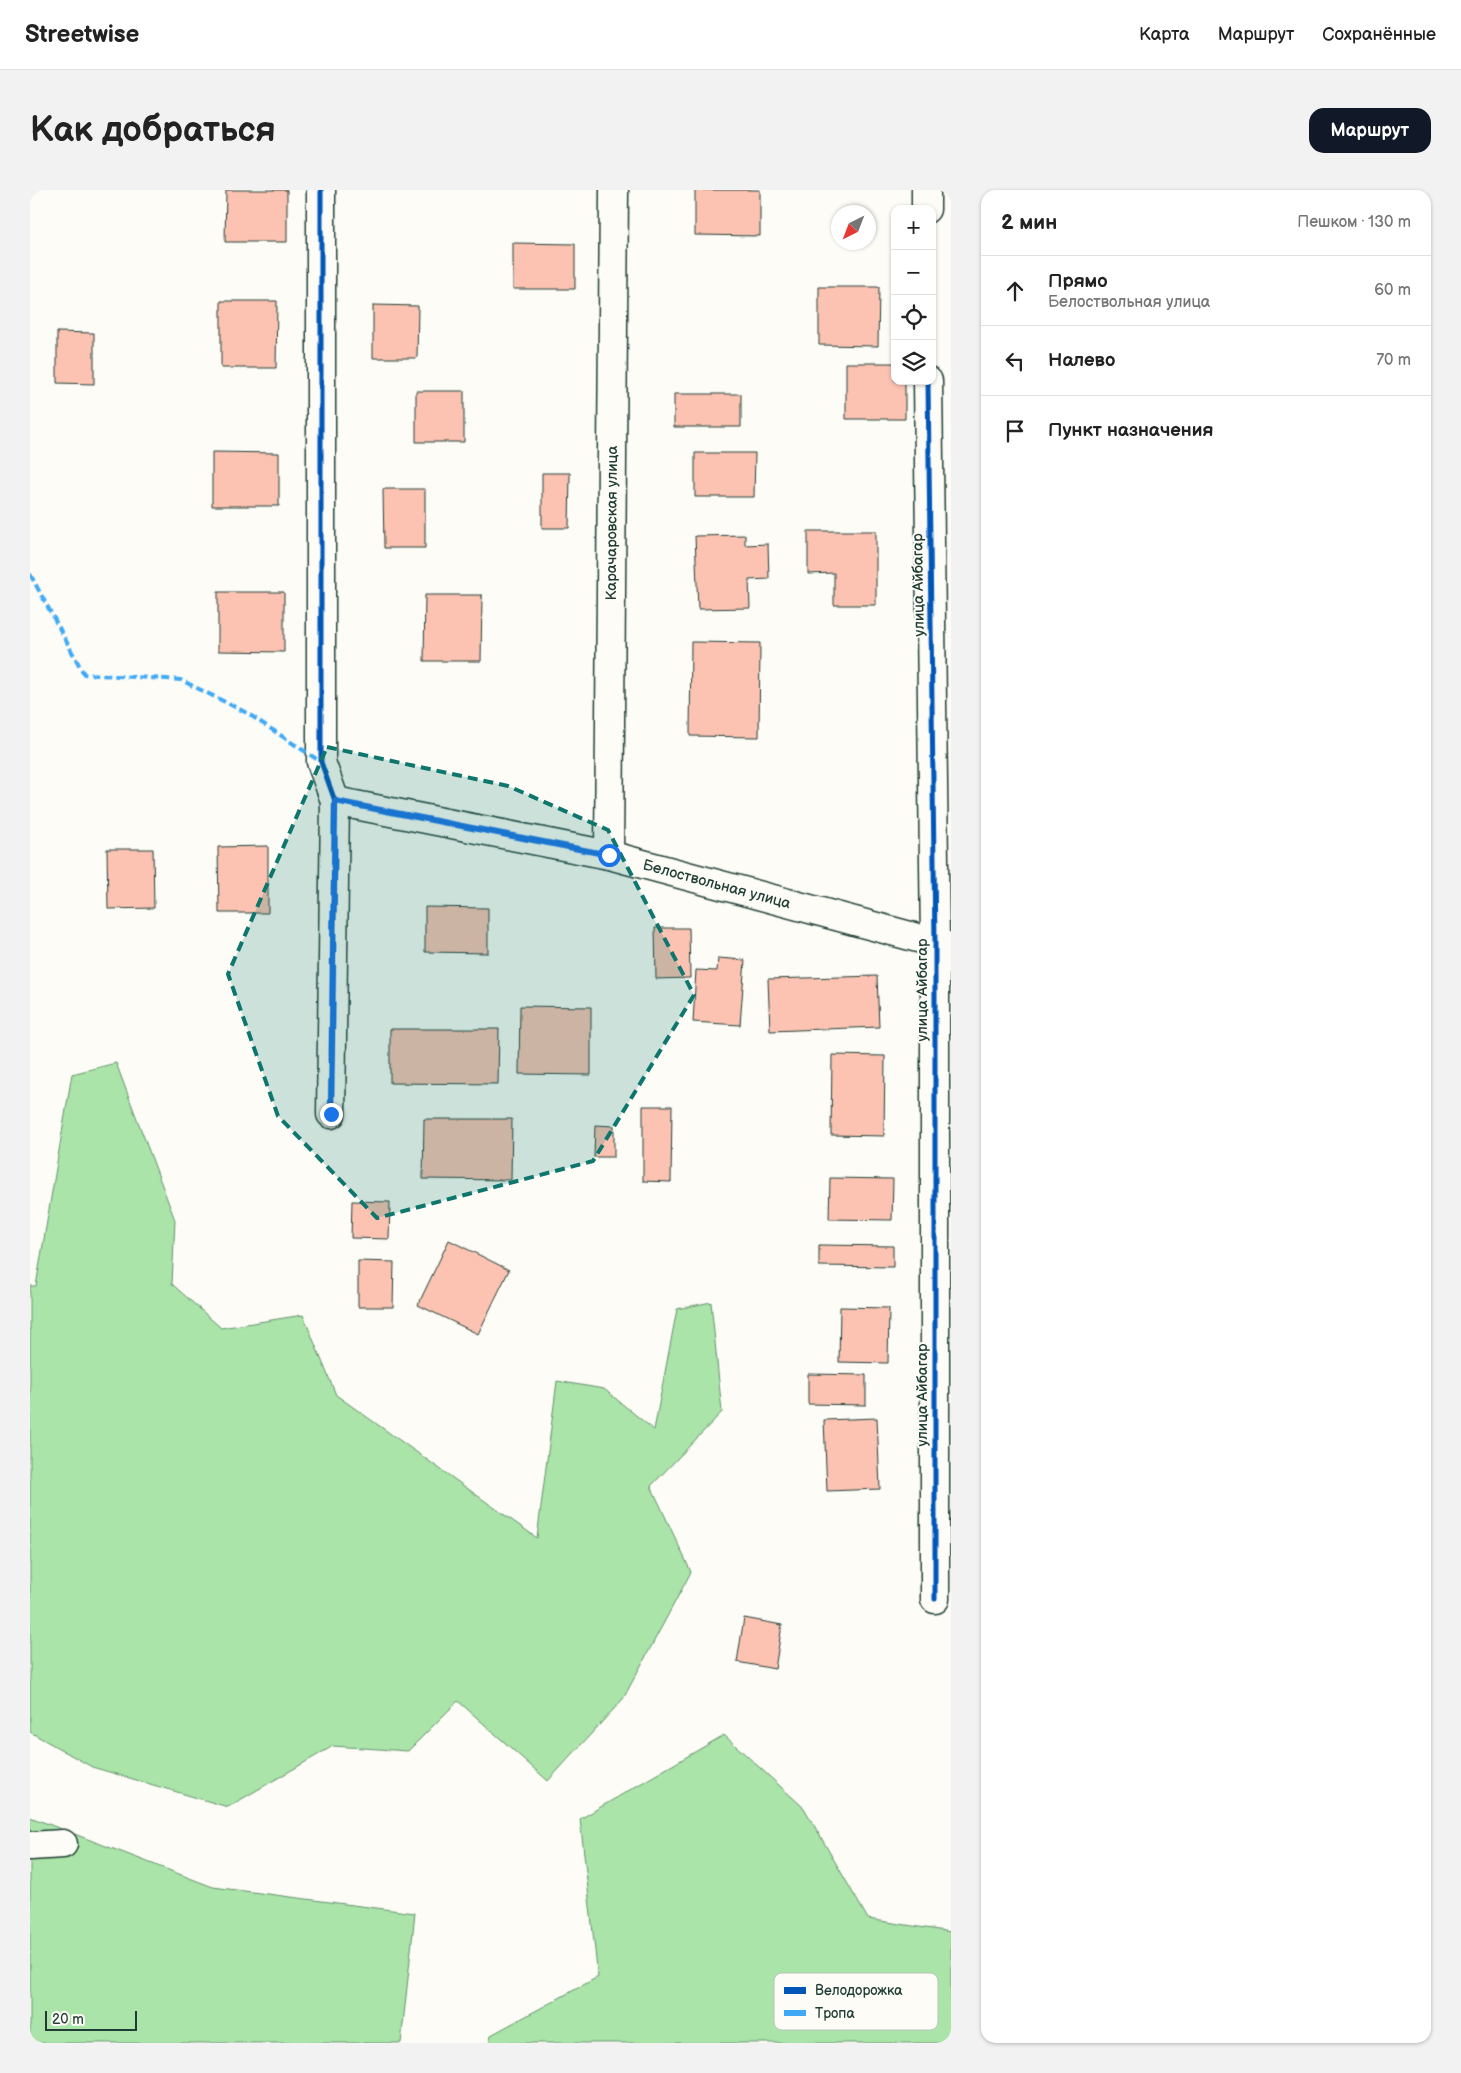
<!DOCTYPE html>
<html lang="ru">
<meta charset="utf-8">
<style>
:root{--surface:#fff;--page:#f2f2f2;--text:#222;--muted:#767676;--line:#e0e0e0;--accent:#111827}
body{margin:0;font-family:"Balsamiq Sans",sans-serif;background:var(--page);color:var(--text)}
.controls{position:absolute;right:15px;top:15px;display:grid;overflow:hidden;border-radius:10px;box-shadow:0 1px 4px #0004}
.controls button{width:45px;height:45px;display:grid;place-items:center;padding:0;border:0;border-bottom:1px solid var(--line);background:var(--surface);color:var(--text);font:25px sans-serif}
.compass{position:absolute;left:801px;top:15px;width:45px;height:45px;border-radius:50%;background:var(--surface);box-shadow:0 1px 4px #0004;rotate:222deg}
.scale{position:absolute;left:15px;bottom:12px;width:92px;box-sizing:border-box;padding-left:5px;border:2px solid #1f3d34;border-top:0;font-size:14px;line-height:18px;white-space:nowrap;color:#1f3d34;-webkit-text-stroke:4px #fdfcf7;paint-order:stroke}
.stop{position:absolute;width:15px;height:15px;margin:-11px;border:4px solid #1a73e8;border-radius:50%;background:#fff}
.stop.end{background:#1a73e8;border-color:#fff;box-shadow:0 1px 5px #0008}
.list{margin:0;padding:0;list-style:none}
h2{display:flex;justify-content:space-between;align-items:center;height:65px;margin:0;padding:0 20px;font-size:21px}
h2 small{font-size:16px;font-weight:400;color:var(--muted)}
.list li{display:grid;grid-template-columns:32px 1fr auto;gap:15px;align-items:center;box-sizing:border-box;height:70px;padding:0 20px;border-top:1px solid var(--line)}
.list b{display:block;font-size:19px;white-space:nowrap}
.list p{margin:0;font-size:16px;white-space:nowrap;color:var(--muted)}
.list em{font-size:16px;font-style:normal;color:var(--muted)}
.icon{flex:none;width:28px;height:28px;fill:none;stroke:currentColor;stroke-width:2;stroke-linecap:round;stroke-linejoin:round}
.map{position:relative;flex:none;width:921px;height:1853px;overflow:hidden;border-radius:15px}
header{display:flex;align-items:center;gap:30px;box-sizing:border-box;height:70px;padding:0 25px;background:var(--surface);border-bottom:1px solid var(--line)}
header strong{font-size:24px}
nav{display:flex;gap:28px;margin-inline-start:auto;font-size:18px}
.intro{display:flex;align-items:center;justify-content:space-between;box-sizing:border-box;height:120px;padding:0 30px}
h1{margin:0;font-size:35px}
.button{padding:12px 22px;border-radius:15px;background:var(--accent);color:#fff;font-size:18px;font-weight:700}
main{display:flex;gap:30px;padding:0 30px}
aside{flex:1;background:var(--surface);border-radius:15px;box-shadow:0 1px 4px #0004}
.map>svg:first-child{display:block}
.green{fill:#aae4a8;stroke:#64906e}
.building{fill:#fcc3b2;stroke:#1f3d34}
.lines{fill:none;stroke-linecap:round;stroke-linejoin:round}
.minor-casing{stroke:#1f3d34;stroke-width:31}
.minor{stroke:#fdfcf7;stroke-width:28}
.quiet{stroke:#3fa9f5;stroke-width:4;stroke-dasharray:8 4;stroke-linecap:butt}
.cycleway-casing{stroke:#fdfcf7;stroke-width:8}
.cycleway{stroke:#0057b8;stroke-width:5}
.route{stroke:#1a73e8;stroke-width:6}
.marked{fill:#0f766e;fill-opacity:0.2;stroke:#0f766e;stroke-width:4;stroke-dasharray:10 6;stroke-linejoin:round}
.labels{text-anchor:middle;stroke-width:4;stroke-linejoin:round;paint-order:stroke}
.street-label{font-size:15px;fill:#1f3d34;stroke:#fdfcf7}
.key{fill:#fdfcf7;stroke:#bac3bc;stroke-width:1}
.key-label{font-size:14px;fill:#1f3d34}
</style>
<header>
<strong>Streetwise</strong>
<nav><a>Карта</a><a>Маршрут</a><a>Сохранённые</a></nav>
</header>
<div class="intro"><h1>Как добраться</h1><a class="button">Маршрут</a></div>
<main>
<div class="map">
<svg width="921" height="1853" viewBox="0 0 921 1853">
<rect width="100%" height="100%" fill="#fdfcf7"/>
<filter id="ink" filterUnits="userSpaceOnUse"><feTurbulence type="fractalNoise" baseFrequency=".02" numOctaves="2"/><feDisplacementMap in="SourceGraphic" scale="10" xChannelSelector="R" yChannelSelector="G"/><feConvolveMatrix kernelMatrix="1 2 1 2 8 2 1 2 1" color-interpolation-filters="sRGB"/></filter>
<g filter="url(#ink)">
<!-- green -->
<path class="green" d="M86 873 145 1030 142 1094 191 1138 273 1125 306 1205 507 1348 527 1191 574 1199 624 1240 647 1119 681 1112 692 1222 621 1296 661 1382 593 1509 518 1591 428 1511 378 1561 303 1556 198 1617 62 1577 0 1542V1096H6L42 884Z
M694 1545 774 1618 838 1729 921 1742V1853H459L461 1845 568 1787 550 1629Z
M0 1627 183 1697 385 1723 371 1853H0Z"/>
<!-- building -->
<path class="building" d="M196 0H257V52H195Z
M665 0H730V46L665 45Z
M483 53 545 54V99H483Z
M789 97H849L848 156 789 155Z
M191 111H247L246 178H191Z
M343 115 388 116 387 168H343Z
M27 142 64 143V194L27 193Z
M816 173H865V191H875V229H816Z
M386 201H434V252H386Z
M644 204H711V237H644Z
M182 262 249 263V316H182Z
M665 263H725L724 307H665Z
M512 283H540L539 338H512Z
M353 299H395V358H354Z
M778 341H846V415H804V383L778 384Z
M715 345V355L738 354 739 389 719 390 720 418 668 419 665 346Z
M188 402H254V462L188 461Z
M395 405H452L451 471H394Z
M661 452 730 453 729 547 660 546Z
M238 656V723H189L188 657Z
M77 659H123L124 718 78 719Z
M395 717 458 718V763L395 762Z
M625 738H659L660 788 626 789Z
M688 768 715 770 710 835 663 832 666 780 687 781Z
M847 786 849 837 740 841 738 789Z
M490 816 561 817V885L489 884Z
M360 839H469L468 894 360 893Z
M802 865 855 866 854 946 801 945Z
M613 916H642L641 992 613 991Z
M394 929H482L481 990 393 989Z
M565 935 584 936V967H564Z
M800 988 863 989 862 1030 799 1029Z
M322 1011 360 1012 359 1049 321 1048Z
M419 1050 479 1080 448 1144 388 1115Z
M789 1055 863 1056V1077L789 1076Z
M328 1071 364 1072 363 1117H328Z
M810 1117 859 1118 858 1173 809 1172Z
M778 1184 836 1185V1215L778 1214Z
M847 1228 850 1299 797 1301 794 1230Z
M714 1428 752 1435 745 1479 707 1472Z"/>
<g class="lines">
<!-- minor casing -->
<g class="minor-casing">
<g id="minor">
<path d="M291 0V572L305 611 301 924"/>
<path d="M896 0V19"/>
<path d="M898 191 905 753V1409"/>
<path id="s1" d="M305 611 579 665 921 757"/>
<path id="s2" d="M579 665 584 0"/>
<path d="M0 1656 33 1654"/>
</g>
</g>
<!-- minor -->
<use href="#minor" class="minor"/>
<!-- quiet -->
<path class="quiet" d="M0 384 54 484 151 490 217 523 291 572"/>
<!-- cycleway casing -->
<g class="cycleway-casing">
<path id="cycleway" d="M291 0V572L305 611 301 924
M898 191 905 753V1409"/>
</g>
<!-- cycleway -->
<use href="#cycleway" class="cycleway"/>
</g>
</g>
<g class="lines" filter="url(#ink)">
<!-- route -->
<path class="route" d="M301 924 305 611 579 665"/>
</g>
<!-- marked area -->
<path class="marked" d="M297 557 478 596 578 640 664 805 563 971 347 1028 248 926 198 784Z"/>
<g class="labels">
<!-- street labels -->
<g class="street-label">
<text dy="5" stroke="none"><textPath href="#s2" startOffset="332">Карачаровская улица</textPath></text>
<text transform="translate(888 395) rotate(-91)" y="5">улица Айбагар</text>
<text dy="5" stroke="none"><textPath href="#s1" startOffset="391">Белоствольная улица</textPath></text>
<text transform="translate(892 800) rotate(-90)" y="5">улица Айбагар</text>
<text transform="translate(892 1205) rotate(-90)" y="5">улица Айбагар</text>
</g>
</g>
<!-- legend -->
<rect x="744" y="1783" width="164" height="57" rx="8" class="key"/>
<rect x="754" y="1797" width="22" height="7" fill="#0057b8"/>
<rect x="754" y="1820" width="22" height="6" fill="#3fa9f5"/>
<g class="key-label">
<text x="785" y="1805">Велодорожка</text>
<text x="785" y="1828">Тропа</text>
</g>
</svg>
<div class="controls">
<button>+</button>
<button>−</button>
<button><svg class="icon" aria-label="locate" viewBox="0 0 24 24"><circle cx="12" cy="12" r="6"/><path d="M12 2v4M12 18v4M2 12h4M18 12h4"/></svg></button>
<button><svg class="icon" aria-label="layers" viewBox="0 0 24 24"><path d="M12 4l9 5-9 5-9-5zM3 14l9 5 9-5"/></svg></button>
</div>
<svg class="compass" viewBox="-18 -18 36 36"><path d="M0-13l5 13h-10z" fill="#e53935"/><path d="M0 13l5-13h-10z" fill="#767676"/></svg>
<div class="scale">20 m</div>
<div class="stop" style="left:579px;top:665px"></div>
<div class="stop end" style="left:301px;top:924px"></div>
</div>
<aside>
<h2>2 мин<small>Пешком · 130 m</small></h2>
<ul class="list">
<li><svg class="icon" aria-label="ahead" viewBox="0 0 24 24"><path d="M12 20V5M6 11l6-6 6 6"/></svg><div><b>Прямо</b><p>Белоствольная улица</p></div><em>60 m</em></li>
<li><svg class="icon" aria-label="left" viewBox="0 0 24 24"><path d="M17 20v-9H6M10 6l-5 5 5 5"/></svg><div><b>Налево</b></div><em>70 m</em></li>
<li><svg class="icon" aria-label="arrive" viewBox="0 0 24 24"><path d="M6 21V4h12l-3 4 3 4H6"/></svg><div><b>Пункт назначения</b></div></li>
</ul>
</aside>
</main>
